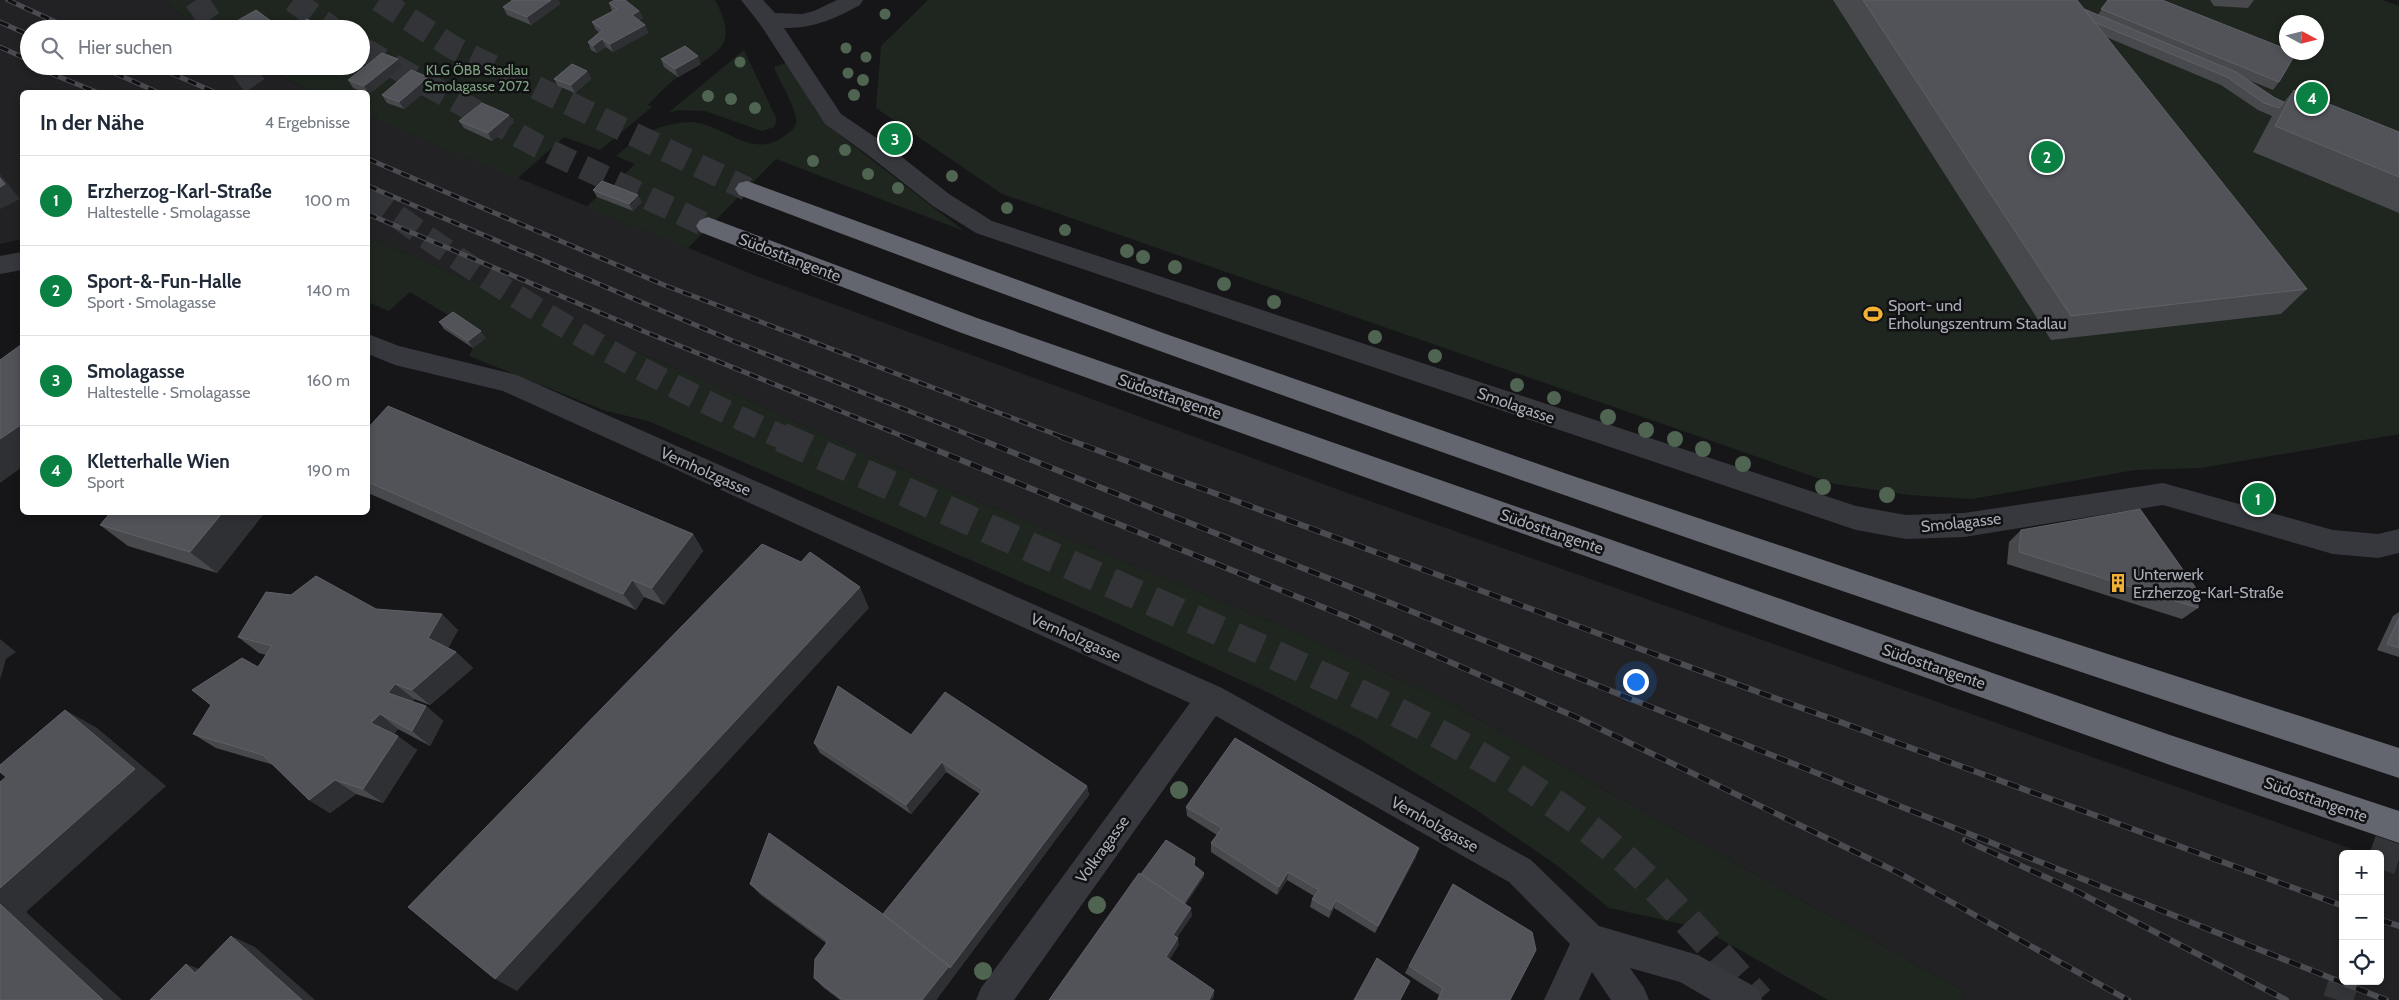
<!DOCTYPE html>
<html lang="de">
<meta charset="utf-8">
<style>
:root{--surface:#fff;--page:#f6f6f7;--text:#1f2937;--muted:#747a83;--line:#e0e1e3;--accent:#0b8043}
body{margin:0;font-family:Cabin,sans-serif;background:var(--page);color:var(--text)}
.controls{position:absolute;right:15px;bottom:15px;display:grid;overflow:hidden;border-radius:8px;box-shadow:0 2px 8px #0003}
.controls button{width:45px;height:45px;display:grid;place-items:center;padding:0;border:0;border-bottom:1px solid var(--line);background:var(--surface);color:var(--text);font:25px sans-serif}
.compass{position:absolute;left:2279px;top:15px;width:45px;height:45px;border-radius:50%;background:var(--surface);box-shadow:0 2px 8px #0003;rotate:97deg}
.you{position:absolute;left:1635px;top:681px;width:18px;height:18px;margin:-12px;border:4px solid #fff;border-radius:50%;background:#1a73e8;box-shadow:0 0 0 8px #1a73e833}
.badge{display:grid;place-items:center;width:32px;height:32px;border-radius:50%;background:var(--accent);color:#fff;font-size:16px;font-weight:700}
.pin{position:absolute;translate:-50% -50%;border:2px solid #fff;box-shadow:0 1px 5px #0006}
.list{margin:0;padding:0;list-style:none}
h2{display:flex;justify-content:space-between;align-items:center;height:65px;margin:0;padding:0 20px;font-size:21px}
h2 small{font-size:16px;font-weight:400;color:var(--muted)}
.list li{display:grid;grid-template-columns:32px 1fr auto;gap:15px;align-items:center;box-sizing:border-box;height:90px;padding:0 20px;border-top:1px solid var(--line)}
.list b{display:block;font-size:19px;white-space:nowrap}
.list p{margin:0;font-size:16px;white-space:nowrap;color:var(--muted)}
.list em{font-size:16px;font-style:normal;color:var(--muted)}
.icon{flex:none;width:28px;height:28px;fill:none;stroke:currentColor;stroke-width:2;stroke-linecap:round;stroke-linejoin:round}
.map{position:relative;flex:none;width:2399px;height:1000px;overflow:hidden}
.search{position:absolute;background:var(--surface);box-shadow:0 2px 8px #0003;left:20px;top:20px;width:350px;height:55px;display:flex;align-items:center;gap:12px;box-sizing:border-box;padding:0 18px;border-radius:28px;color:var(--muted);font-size:19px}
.panel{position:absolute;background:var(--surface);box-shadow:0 2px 8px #0003;left:20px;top:90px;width:350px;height:425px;border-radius:8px}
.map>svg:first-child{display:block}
.built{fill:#222225}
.green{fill:#1e261f;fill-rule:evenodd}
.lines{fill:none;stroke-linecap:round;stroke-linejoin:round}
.major-tunnel{stroke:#333438;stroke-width:30;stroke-dasharray:30 15;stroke-linecap:butt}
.highway-tunnel-far1{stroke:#333438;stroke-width:24;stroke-dasharray:24 12;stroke-linecap:butt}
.highway-tunnel{stroke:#333438;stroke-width:30;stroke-dasharray:30 15;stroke-linecap:butt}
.minor{fill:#37383d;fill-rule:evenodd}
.highway{fill:#63666e;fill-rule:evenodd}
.rail-far1-casing{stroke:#4a4c52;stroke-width:5}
.rail-casing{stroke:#4a4c52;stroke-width:6}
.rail-far1{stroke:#111113;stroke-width:3;stroke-dasharray:9;stroke-linecap:butt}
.rail{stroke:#111113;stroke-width:4.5;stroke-dasharray:12;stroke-linecap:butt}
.tree{fill:#506452}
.wall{fill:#47494d}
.shaded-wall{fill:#2f3033}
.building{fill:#525359;stroke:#5f6168}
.labels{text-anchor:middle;stroke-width:5;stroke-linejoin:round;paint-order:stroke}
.far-park-label{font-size:14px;fill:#7fa381;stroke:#111113}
.street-label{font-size:16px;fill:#a8adb8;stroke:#111113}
.poi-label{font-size:16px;fill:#a8adb8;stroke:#111113;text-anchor:start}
</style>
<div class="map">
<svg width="2399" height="1000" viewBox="0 0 2399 1000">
<rect width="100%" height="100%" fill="#161618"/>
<!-- built -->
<path class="built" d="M0 0H164L199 29H29V66H261L312 92H22V239L0 244Z
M368 116 759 277 1353 495 2366 854H2343V981H2380V859L2399 865V1000H1963L1964 991 1442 699 1301 634 914 475 689 374 368 237Z"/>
<!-- green -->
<path class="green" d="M164 0H715C741 48 716 52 680 76 668 83 658 95 648 105L652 107 600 150 564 137 517 179 368 116V92H312L261 66H361V29H199Z
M928 0H2382L2399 6V434L2201 468 2135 470 1972 499 1909 495 1835 484 1002 194 876 108 881 46ZM2286 22H2316V52H2286Z
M744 50 777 120 774 127 762 131 705 111 679 110 668 113Z
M788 62 816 111 828 126 964 231 776 159 688 248 586 207 597 197 633 211 642 203 609 189 635 164 616 156C625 149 633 140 643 134 655 128 677 122 690 122 723 123 751 160 783 137 788 133 794 130 796 123 798 111 780 82 775 70V67Z
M368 237 689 374 914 475 1301 634 1442 699 1964 991 1963 1000H1828L1701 928 1609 908 1559 867 1475 809 1358 738 1267 692 1107 619 648 421 606 411 469 356 473 348 486 338 410 292 389 311 368 302Z"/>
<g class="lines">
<!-- major-tunnel -->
<path class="major-tunnel" d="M2380 869 2399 814
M2338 1000 2344 981"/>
<!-- highway-tunnel-far1 -->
<path class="highway-tunnel-far1" d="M196 0 216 29
M293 0 332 29
M379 0 454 48 747 189
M361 48 538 146 708 226
M241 66 259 92
M368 195C497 291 637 374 784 438"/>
<!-- highway-tunnel -->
<path class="highway-tunnel" d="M781 437C919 498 1057 559 1195 620 1326 678 1460 734 1576 819 1645 870 1702 936 1759 1000"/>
<!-- minor -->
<path class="minor" d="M741 0H763L775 13 802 14 814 11 837 0H863L860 5C837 18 812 29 784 28L841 114 884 143 949 194 992 221 1856 506 1906 515 1964 513 2163 483 2333 530 2378 534 2399 529V553L2378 558 2333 554 2163 505 1964 537 1906 539 1856 530 976 233 933 206 868 155 825 124 760 24Z
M22 252V270L0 274V256Z
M368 334 399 346 517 375 1222 688 1531 860 1599 926 1698 955 1757 988 1762 1000H1711L1680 982 1630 968 1644 988 1649 1000H1611L1592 972 1579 1000H1544L1570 944 1509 882 1216 716 1014 1000H976L981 988 1190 703 503 391 395 365 368 354Z"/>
<!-- highway -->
<path class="highway" d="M747 181 1166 334 1570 475 1984 614 2399 748V778C1842 594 1287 403 739 195L735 189 739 183Z
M708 217 977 318 2170 735 2399 811V843L2170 765 959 332 700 232 696 226 700 220Z"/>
<!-- rail-far1 casing -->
<g class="rail-far1-casing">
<path id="rail-far1" d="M8 0 71 29
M0 22 29 35
M0 47 29 60
M33 66 96 92
M99 66 157 92
M155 66 214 92
M368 159 664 285 1065 438
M368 186 733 341 977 438
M368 214 643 331 907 438"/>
</g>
<!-- rail casing -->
<g class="rail-casing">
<path id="rail" d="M904 437 1347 617 1578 718 1899 873 2128 1000
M974 437 2386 1000
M1061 437 2343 906
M1965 840 2078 892 2286 1000
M2380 920 2399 926"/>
</g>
<!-- rail-far1 -->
<use href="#rail-far1" class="rail-far1"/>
<!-- rail -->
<use href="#rail" class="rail"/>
</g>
<!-- trees -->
<g class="tree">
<circle cx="885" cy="14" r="5.5"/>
<circle cx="846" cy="48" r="5.5"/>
<circle cx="866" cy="57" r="5.5"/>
<circle cx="740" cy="62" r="5.5"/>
<circle cx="848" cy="73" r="5.5"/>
<circle cx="863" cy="80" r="6"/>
<circle cx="854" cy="95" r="6"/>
<circle cx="708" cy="96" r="6"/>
<circle cx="731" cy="99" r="6"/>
<circle cx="755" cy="108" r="6"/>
<circle cx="902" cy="134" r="6"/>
<circle cx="845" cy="150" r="6"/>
<circle cx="813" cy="161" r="6"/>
<circle cx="868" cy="174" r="6"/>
<circle cx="952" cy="176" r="6"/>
<circle cx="898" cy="188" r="6"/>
<circle cx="1007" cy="208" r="6"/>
<circle cx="1065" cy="230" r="6"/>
<circle cx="1127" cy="251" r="7"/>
<circle cx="1143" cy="257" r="7"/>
<circle cx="1175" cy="267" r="7"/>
<circle cx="1224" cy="284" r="7"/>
<circle cx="1274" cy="302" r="7"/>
<circle cx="1375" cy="337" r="7"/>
<circle cx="1435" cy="356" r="7"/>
<circle cx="1517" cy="385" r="7"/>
<circle cx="1554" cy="398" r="7"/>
<circle cx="1608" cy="417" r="8"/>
<circle cx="1646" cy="430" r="8"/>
<circle cx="1675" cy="439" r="8"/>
<circle cx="1703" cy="449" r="8"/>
<circle cx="1743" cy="464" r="8"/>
<circle cx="1823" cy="487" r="8"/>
<circle cx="1887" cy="495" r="8"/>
<circle cx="1179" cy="790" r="9"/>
<circle cx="1097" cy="905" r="9"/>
<circle cx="983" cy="971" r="9"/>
</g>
<!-- wall -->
<path class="wall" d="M511 0H558L560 4 531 25 507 15 503 7 511 1Z
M1833 0H2077L2084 9 2098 15 2108 0 2279 82 2273 90 2246 79 2275 98 2284 102 2294 90 2399 132V213L2253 152 2272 116 2258 110 2221 85 2106 37 2307 289 2281 314 2051 340Z
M2210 0H2254L2248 8 2214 6Z
M609 3 639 11 643 18 639 20 645 25 648 33 613 52 606 47 597 53 591 50 588 42 599 32 596 30 592 22 612 11Z
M235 22 277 29H239Z
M398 59 403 67 369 94 353 88 348 80Z
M661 59 701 64 678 77 664 67Z
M587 71 591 79 575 93 558 86 554 79Z
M428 77 433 85 404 109 387 103 382 95Z
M509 115 514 122 492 141 464 128 459 121Z
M593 190 642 202 633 211 597 197Z
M439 322 486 338 473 348 444 329Z
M368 428 693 534 703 551 664 605 644 597 636 610 368 493Z
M111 512H265L217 573 128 546 100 525Z
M2021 530 2198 608 2182 619 2007 564 2009 542Z
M376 609 458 630 448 648 456 652 473 668 430 705 414 699 412 702 426 706 443 721 430 746 398 729 394 734 417 750 383 803 356 794 330 813 309 800 274 765 216 748 193 734 258 667 266 655 259 653 238 637Z
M2399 612V657L2377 650 2393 616Z
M911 735 1087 786 1089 795 936 1000H840L824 988 814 978 826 943 761 895 750 884 883 914 980 794 946 772 911 814 820 753 814 743Z
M1186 807 1416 857 1375 933 1334 908 1329 918 1310 907 1312 899 1314 896 1287 880 1277 895 1211 852V843L1217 835 1187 816Z
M1453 884 1510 1000H1437L1439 995 1405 973Z"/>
<!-- shaded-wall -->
<path class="shaded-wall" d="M551 0H558L560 4 531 25 527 17Z
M639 11 643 18 635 22 632 15Z
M271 21 277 29H258Z
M645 25 648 33 613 52 610 44Z
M602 39 606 47 597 53 593 46Z
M698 56 701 64 678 77 675 69Z
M398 59 403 67 369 94 364 86Z
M587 71 591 79 575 93 571 85Z
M428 77 433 85 404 109 399 102Z
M509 115 514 122 492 141 488 133Z
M0 174 20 199 0 209Z
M638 195 642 202 633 211 629 204Z
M481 331 486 338 473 348 468 341Z
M22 424V467L0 483V439Z
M223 512H265L217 573 190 552Z
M693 534 703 551 664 605 652 588Z
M632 580 644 597 636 610 623 594Z
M860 587 869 608 517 991 495 979Z
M442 614 458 630 445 654 428 638Z
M0 639 16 652 6 659 0 680Z
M456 652 473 668 430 705 412 690Z
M395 684 414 699 407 708 388 693Z
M426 706 443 721 430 746 412 731Z
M65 710 97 728 166 786 26 912 122 1000H103L0 935V888Z
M380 714 398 729 390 738 371 723Z
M398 736 417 750 383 803 363 789Z
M942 762 946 772 911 814 906 805Z
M335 780 356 794 330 813 309 800Z
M1087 786 1089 795 936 1000H922Z
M1419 848 1416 857 1375 933 1378 926Z
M1288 872 1287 880 1277 895 1279 887Z
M1204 873V877L1182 910V905Z
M1336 900 1334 908 1329 918 1331 910Z
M1191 908 1192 916 1174 942 1173 935Z
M231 936 255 947 315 1000H302Z
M1178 938 1179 945 1166 965V957Z
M186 964 212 974 195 973Z
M1214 990V997L1212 1000H1209Z"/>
<!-- building -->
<path class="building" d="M513 0H551L527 17 503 7Z
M615 0H625L639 11 632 15 645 25 610 44 602 39 593 46 588 42 603 30 592 22 617 9 609 3Z
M1863 0H2077L2307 289 2071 316Z
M2108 0H2162L2286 49V52L2296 53 2279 82 2101 9Z
M2084 9 2236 72 2275 98 2284 102 2279 108 2264 103 2227 77 2094 22Z
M256 10 271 21 258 29H244L235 22Z
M307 19 321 26 317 29H291Z
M685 46 698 56 675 69 661 59Z
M382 53 398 59 364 86 348 80Z
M572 64 587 71 571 85 554 79Z
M411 70 428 77 399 102 382 95Z
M2294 90 2399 132V177L2275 126Z
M482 103 509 115 488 133 459 121Z
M0 178 5 184 0 187Z
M602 181 638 195 629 204 593 190Z
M453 312 481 331 468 341 439 322Z
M22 344V424L0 439V360Z
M388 406 693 534 652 588 632 580 623 594 368 482V428Z
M2140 509 2198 591V608L2019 552 2021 530Z
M111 512H223L190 552 100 525Z
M762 544 801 562 810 552 860 587 495 979 408 907Z
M316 576 376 609 442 614 428 638 456 652 412 690 395 684 388 693 426 706 412 731 380 714 371 723 398 736 363 789 335 780 309 800 263 755 193 734 211 705 192 690 242 658 258 667 272 646 238 637 266 592 291 595Z
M2399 618V648L2387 644Z
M838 686 911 735 945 692 1087 786 950 968 949 966 883 914 983 790 942 762 906 805 814 743Z
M65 710 135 769 0 888V782L6 777 0 772V765Z
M1235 738 1419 848 1378 926 1336 900 1331 910 1312 899 1319 890 1288 872 1279 887 1211 843 1222 828 1186 807Z
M769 833 880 912 949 966 922 1000H843L814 978 815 959 828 941 750 884Z
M1166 840 1195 858 1194 865 1204 873 1184 903 1141 874Z
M1139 873 1191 908 1173 935 1178 938 1166 957 1214 990 1209 1000H1049Z
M1453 884 1532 932 1536 950 1510 1000H1438L1443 988 1409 966Z
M0 904 103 1000H0Z
M231 936 302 1000H150L186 964 195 973Z
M1377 958 1410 981 1400 1000H1354Z"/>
<!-- icons -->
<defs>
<g id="stadium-bare" transform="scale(1.5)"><path d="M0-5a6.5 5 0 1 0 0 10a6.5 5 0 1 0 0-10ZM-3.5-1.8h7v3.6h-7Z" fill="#f2b134" stroke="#111113" stroke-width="2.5" paint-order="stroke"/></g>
<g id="building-bare" transform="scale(1.5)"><path d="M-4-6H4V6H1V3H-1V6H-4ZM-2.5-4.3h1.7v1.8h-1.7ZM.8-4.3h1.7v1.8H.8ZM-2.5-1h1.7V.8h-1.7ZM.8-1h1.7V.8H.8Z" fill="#f2b134" stroke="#111113" stroke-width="2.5" paint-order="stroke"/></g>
</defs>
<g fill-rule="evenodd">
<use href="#stadium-bare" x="1873" y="314"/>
<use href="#building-bare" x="2118" y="583"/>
</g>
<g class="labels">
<!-- far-park labels -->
<g class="far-park-label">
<text x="477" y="75">KLG ÖBB Stadlau<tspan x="477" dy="16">Smolagasse 2072</tspan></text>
</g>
<!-- street labels -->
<g class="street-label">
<text transform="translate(790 257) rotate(21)" y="6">Südosttangente</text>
<text transform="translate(1170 396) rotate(19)" y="6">Südosttangente</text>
<text transform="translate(1516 405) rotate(19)" y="6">Smolagasse</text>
<text transform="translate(706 471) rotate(24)" y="6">Vernholzgasse</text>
<text transform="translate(1961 522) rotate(-6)" y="6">Smolagasse</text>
<text transform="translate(1552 531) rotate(19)" y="6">Südosttangente</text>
<text transform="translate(1076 637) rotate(24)" y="6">Vernholzgasse</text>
<text transform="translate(1934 666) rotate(19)" y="6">Südosttangente</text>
<text transform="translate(2316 799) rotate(19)" y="6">Südosttangente</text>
<text transform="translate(1435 824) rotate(29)" y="6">Vernholzgasse</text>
<text transform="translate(1102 849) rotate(-54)" y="6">Volkragasse</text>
</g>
<!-- poi labels -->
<g class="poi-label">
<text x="1888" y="311">Sport- und<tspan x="1888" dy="18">Erholungszentrum Stadlau</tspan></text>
<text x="2133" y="580">Unterwerk<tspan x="2133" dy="18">Erzherzog-Karl-Straße</tspan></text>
</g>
</g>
</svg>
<div class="controls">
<button>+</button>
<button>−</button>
<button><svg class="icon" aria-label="locate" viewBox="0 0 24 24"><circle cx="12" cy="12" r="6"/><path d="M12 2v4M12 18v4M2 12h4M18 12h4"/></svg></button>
</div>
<svg class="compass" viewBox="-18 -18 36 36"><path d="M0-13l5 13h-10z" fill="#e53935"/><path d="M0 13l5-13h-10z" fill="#747a83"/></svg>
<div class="you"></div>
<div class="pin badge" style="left:2258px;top:499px">1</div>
<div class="pin badge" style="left:2047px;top:157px">2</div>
<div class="pin badge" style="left:895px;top:139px">3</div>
<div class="pin badge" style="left:2312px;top:98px">4</div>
<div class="search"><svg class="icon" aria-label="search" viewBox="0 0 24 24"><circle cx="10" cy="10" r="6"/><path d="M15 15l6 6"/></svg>Hier suchen</div>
<section class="panel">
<h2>In der Nähe<small>4 Ergebnisse</small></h2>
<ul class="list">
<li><span class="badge">1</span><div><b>Erzherzog-Karl-Straße</b><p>Haltestelle · Smolagasse</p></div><em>100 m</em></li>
<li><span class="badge">2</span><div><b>Sport-&amp;-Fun-Halle</b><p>Sport · Smolagasse</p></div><em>140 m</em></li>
<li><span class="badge">3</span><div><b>Smolagasse</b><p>Haltestelle · Smolagasse</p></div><em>160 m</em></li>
<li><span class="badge">4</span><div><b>Kletterhalle Wien</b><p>Sport</p></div><em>190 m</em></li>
</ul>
</section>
</div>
